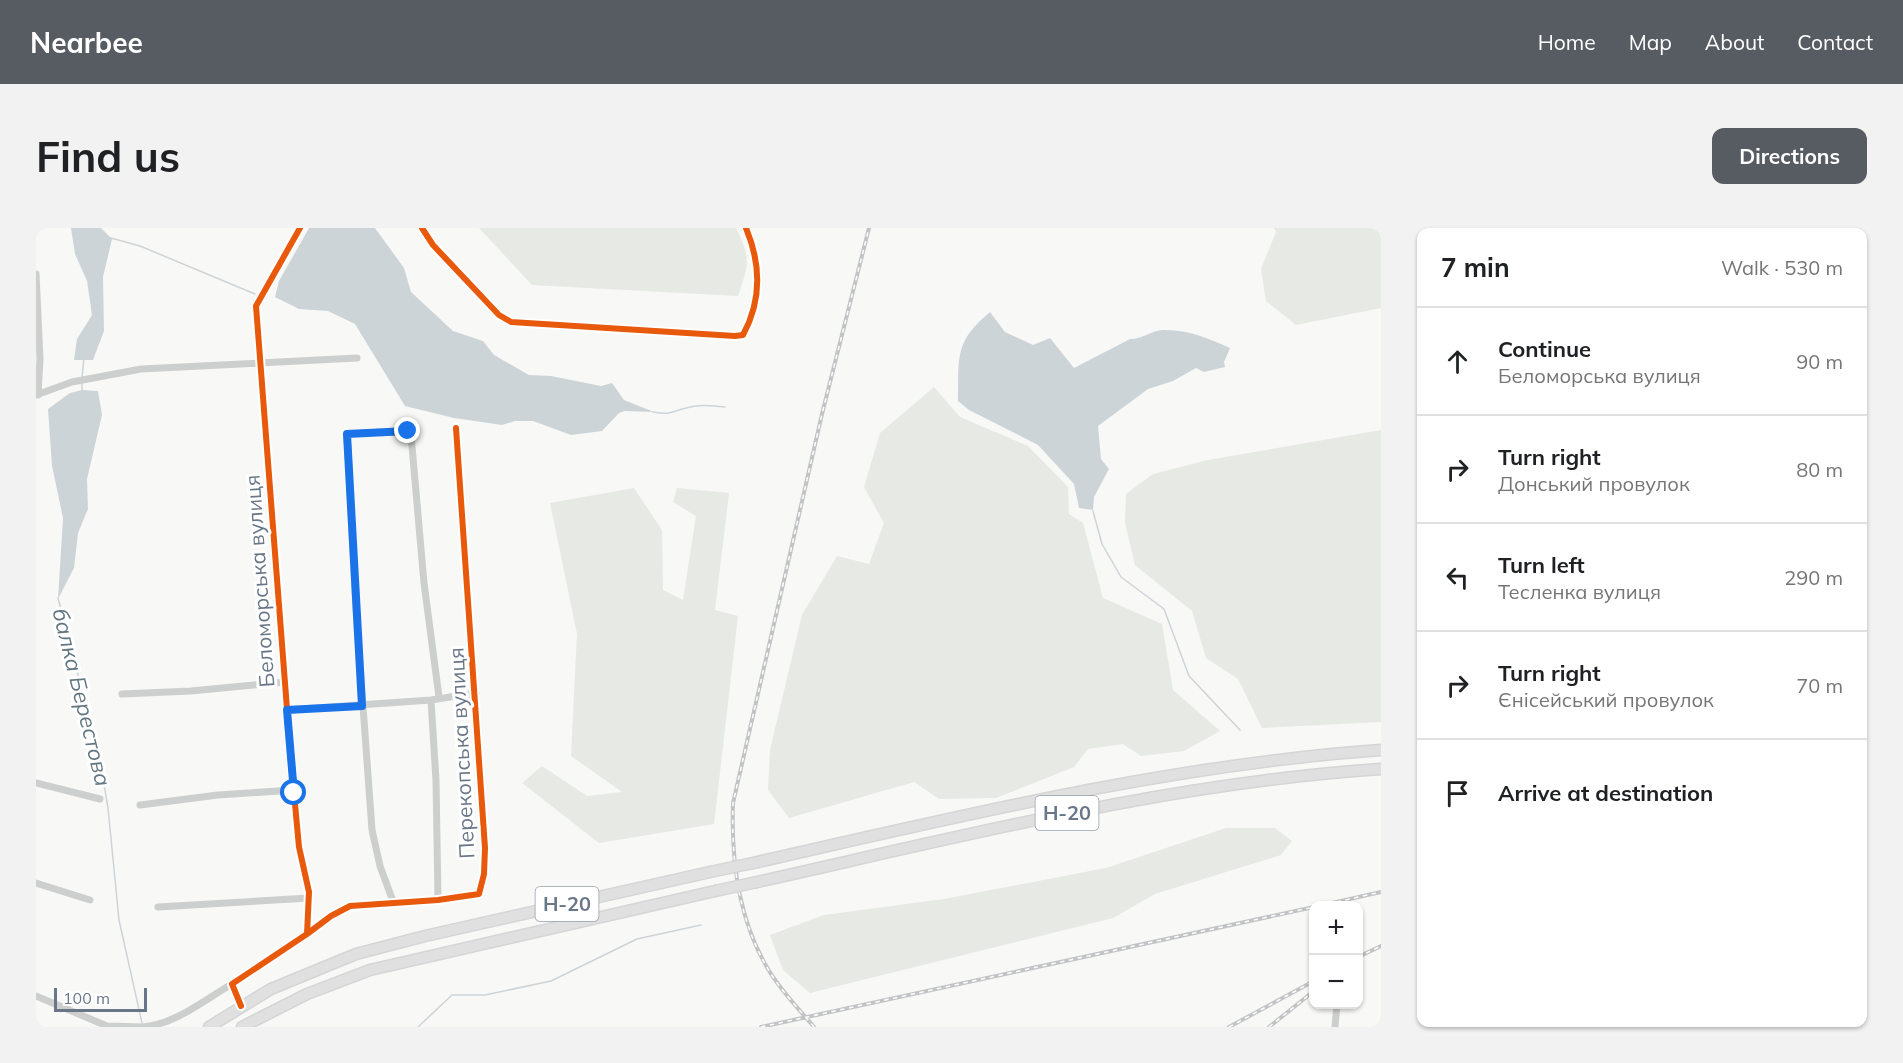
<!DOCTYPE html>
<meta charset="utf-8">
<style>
:root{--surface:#fff;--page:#f2f2f2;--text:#202124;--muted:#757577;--line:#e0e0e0;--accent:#575c62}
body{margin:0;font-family:Mulish,sans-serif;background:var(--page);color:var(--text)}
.controls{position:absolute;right:18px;bottom:18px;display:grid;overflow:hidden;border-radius:12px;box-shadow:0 2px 4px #0004}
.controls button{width:54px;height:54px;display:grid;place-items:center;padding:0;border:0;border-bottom:2px solid var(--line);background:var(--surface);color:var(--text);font:30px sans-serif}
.scale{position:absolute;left:18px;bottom:15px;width:93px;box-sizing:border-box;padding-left:6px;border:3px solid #687687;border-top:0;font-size:16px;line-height:21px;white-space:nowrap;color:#687687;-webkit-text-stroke:4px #fff;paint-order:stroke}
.stop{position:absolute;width:18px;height:18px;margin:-14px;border:4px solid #1a73e8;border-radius:50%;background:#fff}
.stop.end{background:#1a73e8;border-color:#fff;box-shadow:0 2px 6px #0008}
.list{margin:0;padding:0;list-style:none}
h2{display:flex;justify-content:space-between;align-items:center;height:78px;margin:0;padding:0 24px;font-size:26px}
h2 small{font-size:20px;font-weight:400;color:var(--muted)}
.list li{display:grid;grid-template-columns:39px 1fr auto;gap:18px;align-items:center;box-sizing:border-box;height:108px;padding:0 24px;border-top:2px solid var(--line)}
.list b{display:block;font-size:22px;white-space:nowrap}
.list p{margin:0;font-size:20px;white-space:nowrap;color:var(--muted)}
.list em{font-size:20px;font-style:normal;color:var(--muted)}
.icon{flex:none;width:33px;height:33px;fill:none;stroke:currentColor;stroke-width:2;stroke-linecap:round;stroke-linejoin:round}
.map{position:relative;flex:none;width:1345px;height:799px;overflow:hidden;border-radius:12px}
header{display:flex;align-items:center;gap:36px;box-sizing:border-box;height:84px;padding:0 30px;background:var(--accent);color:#fff}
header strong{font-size:28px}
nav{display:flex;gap:33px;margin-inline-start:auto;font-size:21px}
.intro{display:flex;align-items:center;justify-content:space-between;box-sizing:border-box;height:144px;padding:0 36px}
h1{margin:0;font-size:42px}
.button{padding:15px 27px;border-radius:12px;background:var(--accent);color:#fff;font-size:21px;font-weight:700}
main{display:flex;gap:36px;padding:0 36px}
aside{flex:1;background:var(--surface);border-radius:12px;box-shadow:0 2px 4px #0004}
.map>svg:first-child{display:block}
.green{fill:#e6e9e4}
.water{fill:#cdd4d8}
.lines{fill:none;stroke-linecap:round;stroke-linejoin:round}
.stream{stroke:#cdd4d8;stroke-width:1.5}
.primary-casing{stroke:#d5d5d6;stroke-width:13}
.street{stroke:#cdcece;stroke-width:7}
.primary{stroke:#e0e0e1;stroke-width:10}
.rail-casing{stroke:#c2c3c5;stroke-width:4}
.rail{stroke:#fff;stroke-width:1.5;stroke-dasharray:4.5;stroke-linecap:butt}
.primary-bridge-casing{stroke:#d5d5d6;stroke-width:13;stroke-linecap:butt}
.primary-bridge{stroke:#e0e0e1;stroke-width:10}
.cycleway-casing{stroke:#fff;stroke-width:10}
.cycleway{stroke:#e8590c;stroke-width:6}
.route{stroke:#1a73e8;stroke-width:8}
.labels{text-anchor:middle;stroke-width:6;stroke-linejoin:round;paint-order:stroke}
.shield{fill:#fff;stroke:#959fab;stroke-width:1.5}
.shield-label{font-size:20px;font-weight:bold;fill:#687687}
.street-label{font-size:21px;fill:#687687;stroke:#fff}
.water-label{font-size:22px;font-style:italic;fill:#637782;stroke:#fff}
</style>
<header>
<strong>Nearbee</strong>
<nav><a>Home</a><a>Map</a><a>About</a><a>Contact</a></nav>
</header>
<div class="intro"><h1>Find us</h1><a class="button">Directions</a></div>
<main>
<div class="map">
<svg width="1345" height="799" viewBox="0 0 1345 799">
<rect width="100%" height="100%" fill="#f8f8f7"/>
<!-- green -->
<path class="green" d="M443 0H700C715 31 713 36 702 68L496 57Z
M1238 0H1345V80L1260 97 1230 73 1225 41 1240 4Z
M898 159 924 189 992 218 1032 259 1033 286 1047 295 1067 370 1126 396 1137 462 1184 503 1148 523 1105 528 1087 516 1052 521 1038 539 960 570 903 571 878 554 753 590 732 562 734 522 766 387 801 328 833 336 848 295 828 259 844 205Z
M1345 202V494L1226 500 1202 451 1170 430 1156 383 1099 337 1089 295 1090 266 1117 246 1172 232Z
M598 260 626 302 627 362 647 372 660 288 637 274 641 260 693 265 679 382 702 388 678 596 563 615 486 555 506 538 551 568 586 564 535 528 541 406 514 275Z
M1190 600H1239L1256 613 1245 627 1119 666 1077 690 774 765 747 742 734 707 788 687 908 671 1070 640Z"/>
<!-- water -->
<path class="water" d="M35 0H65L76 11 67 49 68 103 57 132H38L41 111 56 87 51 53 39 26Z
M273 0H339L368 40 375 64 417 103 447 113 458 127 493 147 515 148 565 158 576 155 588 172 618 184 589 183 583 185 566 203 535 207 497 193H479L466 197 418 190 369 178 319 96 292 83 263 81 239 69 243 53Z
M954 84 969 104 997 117 1014 110 1038 140 1094 111C1106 111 1115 103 1126 102 1151 101 1172 110 1194 120L1188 134 1189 139 1168 144 1160 140 1137 153 1112 161 1062 198 1065 231 1073 241 1058 269 1057 282 1043 280 1038 256 1002 217 933 182 922 173C923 129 918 114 954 84Z
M46 162 62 163 66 187 51 251 52 281 42 305 38 340 22 371 27 290 16 238 12 181 34 165Z"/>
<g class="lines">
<!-- stream -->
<path class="stream" d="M75 10 104 18 219 66
M46 149 48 130
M46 164V154
M617 184C635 187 634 184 650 180 663 176 676 178 689 179
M1057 283 1066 316 1085 349 1128 381 1153 448 1204 502
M22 370 63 527 72 580 83 692 106 795
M382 799 416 767H449L515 753 601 711 665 697"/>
<!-- primary casing -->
<g class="primary-casing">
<path id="primary" d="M717 635C925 588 1132 537 1345 522
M721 654C927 608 1133 555 1345 541
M173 799 235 761 320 726 389 708 674 644
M206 799 271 766 334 742 679 663"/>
</g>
<!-- street -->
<path class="street" d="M386 0 397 17 463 87 475 94 699 108 707 107C726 72 725 36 710 0
M0 46 4 131 2 167
M0 167 36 154 105 141 321 130
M86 466 155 463 249 454
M395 472 400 552 402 672
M251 482 395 472 440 465
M0 555 64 571
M104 577 182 567 258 562
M0 655 54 672
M358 676 344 638 336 602 320 382 311 206 365 203 375 207 388 355 403 469
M122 679 273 670
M271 706 295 688 314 678 402 672 443 666 448 646 449 620 420 200
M0 768 71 798 107 799
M205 778 196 756 271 706 273 664 263 619 255 533 220 78 264 0
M107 799C140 796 168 772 196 756
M1299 799 1301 776"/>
<!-- primary -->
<use href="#primary" class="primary"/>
<!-- rail casing -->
<g class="rail-casing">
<path id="rail" d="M1283 678 1345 664
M1322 729 1345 718
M725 799 1278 679
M778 799C763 781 744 762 732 741 702 691 695 632 697 575L786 186 833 0
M1193 799 1278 753
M1233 799 1278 763"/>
</g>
<!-- rail -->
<use href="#rail" class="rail"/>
<!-- primary-bridge casing -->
<g class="primary-bridge-casing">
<path id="primary-bridge" d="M674 644 717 635
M679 663 721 654"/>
</g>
<!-- primary-bridge -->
<use href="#primary-bridge" class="primary-bridge"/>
<!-- cycleway casing -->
<g class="cycleway-casing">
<path id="cycleway" d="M386 0 397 17 463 87 475 94 699 108 707 107C726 72 725 36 710 0
M271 706 295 688 314 678 402 672 443 666 448 646 449 620 420 200
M205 778 196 756 271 706 273 664 263 619 255 533 220 78 264 0"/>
</g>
<!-- cycleway -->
<use href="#cycleway" class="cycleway"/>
</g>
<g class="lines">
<!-- route -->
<path class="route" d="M258 565 251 482 326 478 311 206 372 203"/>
</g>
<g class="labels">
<!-- shield labels -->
<g class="shield">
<rect x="999.5" y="568" width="63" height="34" rx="4.5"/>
<rect x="499.5" y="659" width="63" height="34" rx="4.5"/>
</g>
<g class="shield-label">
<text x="1031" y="592">Н-20</text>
<text x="531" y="683">Н-20</text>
</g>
<!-- street labels -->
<g class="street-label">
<text transform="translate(224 353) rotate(-94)" y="7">Беломорська вулиця</text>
<text transform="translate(426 525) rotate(-93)" y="7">Перекопська вулиця</text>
</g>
<!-- water labels -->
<g class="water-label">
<text transform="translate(46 469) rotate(76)" y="8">балка Берестова</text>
</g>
</g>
</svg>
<div class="controls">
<button>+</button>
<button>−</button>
</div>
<div class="scale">100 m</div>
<div class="stop" style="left:258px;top:565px"></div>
<div class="stop end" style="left:372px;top:203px"></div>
</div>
<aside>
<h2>7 min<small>Walk · 530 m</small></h2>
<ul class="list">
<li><svg class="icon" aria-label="ahead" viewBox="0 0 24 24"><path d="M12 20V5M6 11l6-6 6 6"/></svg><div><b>Continue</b><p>Беломорська вулиця</p></div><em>90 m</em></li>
<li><svg class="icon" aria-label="right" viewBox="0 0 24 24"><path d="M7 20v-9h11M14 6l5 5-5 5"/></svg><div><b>Turn right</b><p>Донський провулок</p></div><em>80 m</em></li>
<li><svg class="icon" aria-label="left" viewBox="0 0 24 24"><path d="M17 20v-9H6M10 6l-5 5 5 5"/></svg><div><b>Turn left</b><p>Тесленка вулиця</p></div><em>290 m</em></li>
<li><svg class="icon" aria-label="right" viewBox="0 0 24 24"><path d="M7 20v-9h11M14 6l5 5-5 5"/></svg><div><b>Turn right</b><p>Єнісейський провулок</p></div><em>70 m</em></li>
<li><svg class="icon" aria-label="arrive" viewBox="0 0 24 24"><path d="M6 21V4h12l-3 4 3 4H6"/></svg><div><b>Arrive at destination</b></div></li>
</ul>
</aside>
</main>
